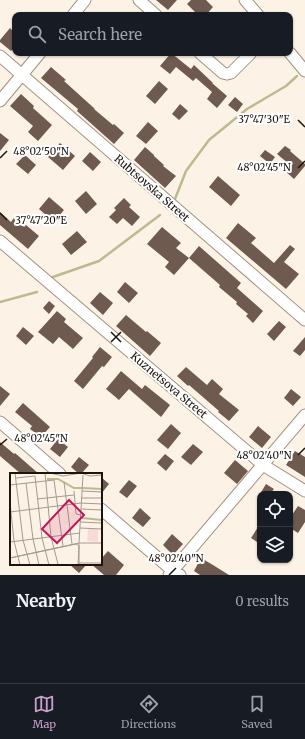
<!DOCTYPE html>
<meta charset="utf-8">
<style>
:root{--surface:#171b24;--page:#20242c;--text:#f1f3f6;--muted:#9ea1a6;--line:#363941;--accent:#ca9fce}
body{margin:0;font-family:Merriweather,serif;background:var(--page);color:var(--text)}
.controls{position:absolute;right:12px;bottom:12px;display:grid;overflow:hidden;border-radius:8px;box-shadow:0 1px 3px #0004}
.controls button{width:36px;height:36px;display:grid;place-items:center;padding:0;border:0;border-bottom:1px solid var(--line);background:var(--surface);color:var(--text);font:20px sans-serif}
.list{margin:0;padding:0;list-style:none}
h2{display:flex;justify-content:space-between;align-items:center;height:52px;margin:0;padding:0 16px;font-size:17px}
h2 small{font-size:13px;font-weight:400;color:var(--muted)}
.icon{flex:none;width:22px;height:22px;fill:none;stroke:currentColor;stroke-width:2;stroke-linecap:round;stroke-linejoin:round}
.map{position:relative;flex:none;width:305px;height:575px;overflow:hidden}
.search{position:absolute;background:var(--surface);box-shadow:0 1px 3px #0004;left:12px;right:12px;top:12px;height:44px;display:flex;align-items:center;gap:10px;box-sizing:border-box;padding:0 14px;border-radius:8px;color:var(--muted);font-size:15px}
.sheet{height:108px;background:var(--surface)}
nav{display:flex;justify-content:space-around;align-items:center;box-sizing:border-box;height:56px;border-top:1px solid var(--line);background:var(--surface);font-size:11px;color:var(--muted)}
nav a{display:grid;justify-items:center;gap:2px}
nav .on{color:var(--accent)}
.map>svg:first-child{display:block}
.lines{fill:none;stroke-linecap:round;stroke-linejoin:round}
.stream{stroke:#bbbb8f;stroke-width:2.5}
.building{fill:#6f5a50}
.minor-casing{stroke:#a2917f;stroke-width:13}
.minor{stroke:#fff;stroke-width:11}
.ticks{fill:none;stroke:#1c150f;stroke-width:1.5}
.labels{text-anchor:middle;stroke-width:4;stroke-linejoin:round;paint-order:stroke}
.street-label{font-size:11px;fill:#1c150f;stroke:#fff}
.inset-river{fill:none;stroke:#bbbb8f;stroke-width:2}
.inset-road{fill:none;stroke:#a39a90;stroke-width:1}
.view{fill:#c2185b;fill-opacity:0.15;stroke:#c2185b;stroke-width:2}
.inset-edge{fill:none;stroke:#1c150f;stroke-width:2}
.ticks-label{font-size:10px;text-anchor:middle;fill:#1c150f;stroke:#fff;stroke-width:4;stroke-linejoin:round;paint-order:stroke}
</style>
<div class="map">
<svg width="305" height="575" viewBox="0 0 305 575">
<rect width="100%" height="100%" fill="#fdf2e6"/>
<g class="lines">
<!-- stream -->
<path class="stream" d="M175 199 186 171 209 140 247 109 286 86 297 76
M50 278 99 261 160 215
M0 302 37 292"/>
</g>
<!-- building -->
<path class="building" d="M156 0H177L168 10Z
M191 0H206L213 7 206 15H198L187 4Z
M10 28 15 33V47L11 51 0 42V40Z
M171 53 191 69 194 65 213 83H212L227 96 217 108 207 99 212 92 196 78 193 81 176 67 170 74 160 66Z
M51 67 66 80 64 81 95 109H94L113 125 114 124 124 133 114 144 77 111 78 109 41 78Z
M159 81 168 89 155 104 146 96Z
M21 94 34 106 33 108 52 125 38 141 28 132 33 126 10 106Z
M235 97 243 104 237 112 228 105Z
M180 104 188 111 179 120 172 114Z
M148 122 158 131 146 144 136 136Z
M0 133 9 140 0 151Z
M60 143 75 156 63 170 48 157Z
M285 146 291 150 290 151 305 164V166L294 179 284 170 289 164 277 154Z
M145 147 154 155V156L164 165 163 166 176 176 165 188 134 160Z
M265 150 275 157 270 164 260 156Z
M90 152 101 162 93 171 82 161Z
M25 155 36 165 28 174 16 164Z
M218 176 240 195 231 206 209 187Z
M86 191 97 204 86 214 75 201Z
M49 197 64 210 54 222 39 209Z
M124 198 131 205 129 207 140 217 132 226 123 218 117 224 109 217 116 210 114 208Z
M0 212 11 222 14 218 24 227 26 225 39 236 28 249 0 225Z
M238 223 256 238 251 243 274 263 290 245 295 249 284 262 299 274 286 289 226 238Z
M162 227 181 243 176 248 189 258 174 275 165 267 169 262 147 244Z
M77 231 87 242 71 255 62 244Z
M199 246 241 283 237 288 263 311 253 323 246 316 248 314 236 304 237 302 219 287 220 285 189 258Z
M125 282 138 293 129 303 117 292Z
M100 292 113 303 103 315 90 303Z
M49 301 55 306 49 314 43 308Z
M57 311 66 319 64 322 83 338 73 349 59 337 53 344 38 332Z
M126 315 146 332 147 331 161 343 150 356 116 326Z
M279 321 286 327 274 341 267 334Z
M23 327 34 336 26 345 16 336Z
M305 337V350L300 356 293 351Z
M100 347 112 357 104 367 102 366 83 389 74 381 93 358 92 357Z
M186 367 207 385 212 379 223 389 219 394 239 410 229 421 218 412 219 411 189 385 188 386 177 376Z
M121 371 142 389 145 385 170 405 161 417 129 389 119 400 106 389Z
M0 386 10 394 0 406Z
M291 389 301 397 293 406 284 398Z
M23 403 50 427 41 437 30 429 32 426 15 412Z
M171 424 181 433 168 449 157 440Z
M258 426 271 437 262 448 249 437Z
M58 439 68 447 60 457 50 449Z
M0 442 14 454 15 453 39 474H21L0 456Z
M193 444 203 452 191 465 181 457Z
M295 451 305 457V477L286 465Z
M165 454 174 461 166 471 157 463Z
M79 457 89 465 81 474H79L71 467Z
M235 460 248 471 237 484 224 473Z
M101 477 109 484 101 494Z
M129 480 137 486 127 498 119 492Z
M266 484 274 489 270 494H260Z
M298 506 305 510V522L298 533 290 528V518Z
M140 508 151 518 143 527 132 518Z
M260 524V544L251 538Z
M172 534 183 544 173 555 163 545Z
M108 551 124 565 116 575H104L91 564H101V559Z
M201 558 213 565 229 575H200L194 571Z
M69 564H87L79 573Z"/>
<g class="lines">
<!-- minor casing -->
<g class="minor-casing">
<path id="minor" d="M139 0 156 15
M245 0 258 15
M73 15 85 0
M200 53 223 73 227 74 231 73 251 53
M290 53 305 71
M0 56 305 320
M0 101 40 53
M0 241 263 465 305 491
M0 422 60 474
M101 509 173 571 180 575
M169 575 305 415"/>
</g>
<!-- minor -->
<use href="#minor" class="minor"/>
</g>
<!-- ticks -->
<path class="ticks" d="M298 120 305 127M0 158 7 151M298 168 305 161M0 213 7 220M111 332 121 342M111 342 121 332M0 445 7 439M298 455 305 448M169 575 176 568"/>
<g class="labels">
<!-- street labels -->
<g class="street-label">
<text transform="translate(152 188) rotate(41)" y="4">Rubtsovska Street</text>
<text transform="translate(169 385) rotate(40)" y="4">Kuznetsova Street</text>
</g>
</g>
<!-- overview -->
<g transform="translate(10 473)">
<rect width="92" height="92" fill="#fdf2e6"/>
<path d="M78 56H88V69L77 68Z" fill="#fadad6"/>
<path class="inset-river" d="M37 6H48L64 15H72M73 15 92 16M72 45 92 47"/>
<path class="inset-road" d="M5 0 13 67 20 92M35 0 41 64 48 91M40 0 53 3 71 0 80 3 92 2M6 5 25 3 32 65 39 92M54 9 62 71M16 10 23 66 29 92M0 12 44 7 53 73M64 18 66 41 71 42M72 18 92 19M71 25H92M27 26 64 22M0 30 4 68 10 92M71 36 92 37M0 39 71 30 92 31M70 49 92 50M70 55 92 56M0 69 70 60M69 70 73 2M0 85 69 70H92M0 85 66 71 69 73 68 92M68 90H92M69 92V70"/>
<path class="view" d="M59 27 74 42 47 70 32 56Z"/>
<rect width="92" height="92" class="inset-edge"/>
</g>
<g class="ticks-label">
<text x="264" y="123">37°47'30"E</text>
<text x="41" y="155">48°02'50"N</text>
<text x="264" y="171">48°02'45"N</text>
<text x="41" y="224">37°47'20"E</text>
<text x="41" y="442">48°02'45"N</text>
<text x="264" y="459">48°02'40"N</text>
<text x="176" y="562">48°02'40"N</text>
</g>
</svg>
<div class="controls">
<button><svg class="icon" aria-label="locate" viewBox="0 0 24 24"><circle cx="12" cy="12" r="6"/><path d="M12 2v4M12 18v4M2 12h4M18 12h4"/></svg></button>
<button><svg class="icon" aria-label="layers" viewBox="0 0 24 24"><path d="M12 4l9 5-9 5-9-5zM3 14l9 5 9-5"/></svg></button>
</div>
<div class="search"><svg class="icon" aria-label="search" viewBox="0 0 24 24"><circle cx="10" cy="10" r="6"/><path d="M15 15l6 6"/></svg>Search here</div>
</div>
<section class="sheet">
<h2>Nearby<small>0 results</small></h2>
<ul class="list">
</ul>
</section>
<nav>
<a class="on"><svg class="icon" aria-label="map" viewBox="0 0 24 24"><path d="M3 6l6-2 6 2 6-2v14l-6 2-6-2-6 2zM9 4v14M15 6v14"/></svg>Map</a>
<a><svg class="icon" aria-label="directions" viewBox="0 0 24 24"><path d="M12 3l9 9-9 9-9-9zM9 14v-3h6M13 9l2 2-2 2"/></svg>Directions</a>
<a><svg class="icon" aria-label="saved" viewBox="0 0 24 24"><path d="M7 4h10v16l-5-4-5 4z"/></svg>Saved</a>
</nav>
